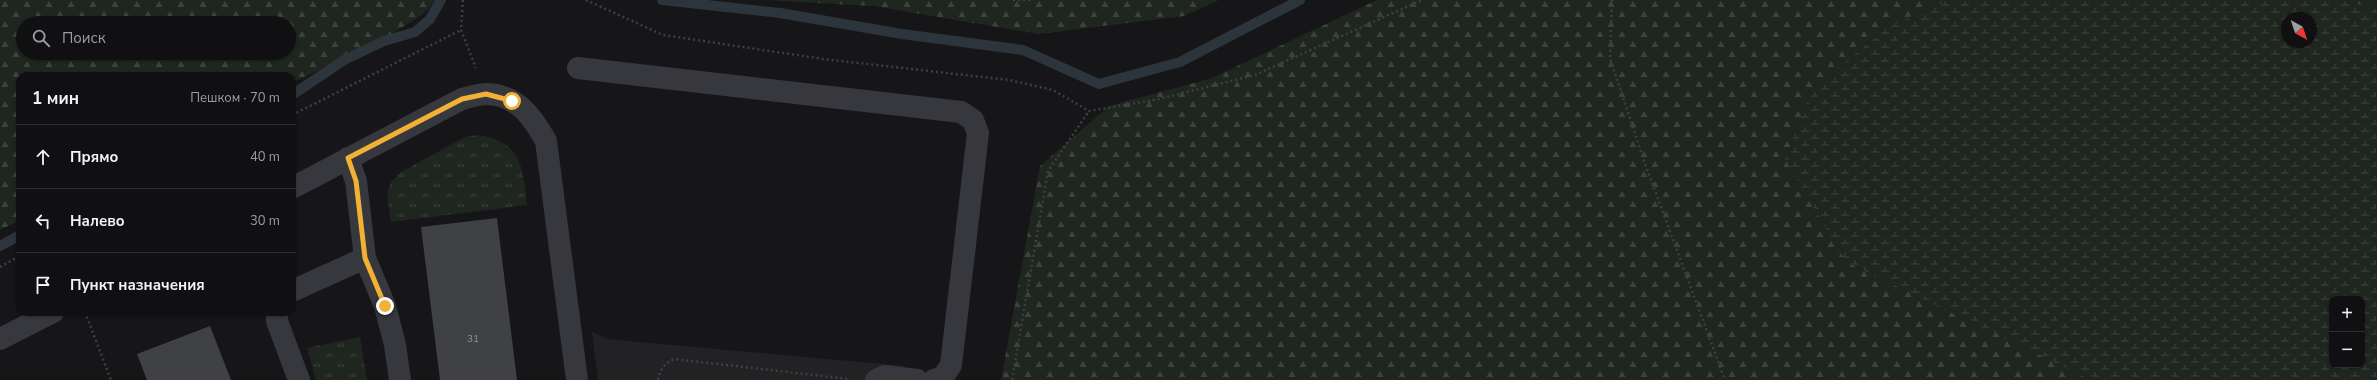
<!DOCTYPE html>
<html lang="ru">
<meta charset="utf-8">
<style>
:root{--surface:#101012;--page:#19191b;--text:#f1f3f6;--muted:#9c9d9f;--line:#303032}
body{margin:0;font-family:"Nunito Sans",sans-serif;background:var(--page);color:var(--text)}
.controls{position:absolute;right:12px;bottom:12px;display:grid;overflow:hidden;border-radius:8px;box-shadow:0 1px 3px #0004}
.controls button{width:36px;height:36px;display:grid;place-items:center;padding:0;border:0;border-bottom:1px solid var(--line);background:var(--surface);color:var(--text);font:20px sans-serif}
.compass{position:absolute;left:2281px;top:12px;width:36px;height:36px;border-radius:50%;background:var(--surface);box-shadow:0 1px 3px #0004;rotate:140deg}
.stop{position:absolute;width:12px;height:12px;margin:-9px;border:3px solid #f2b134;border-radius:50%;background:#fff}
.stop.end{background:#f2b134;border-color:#fff;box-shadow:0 1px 4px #0008}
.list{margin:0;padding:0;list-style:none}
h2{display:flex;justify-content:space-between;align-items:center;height:52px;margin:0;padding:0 16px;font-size:17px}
h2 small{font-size:13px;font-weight:400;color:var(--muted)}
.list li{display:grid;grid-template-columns:26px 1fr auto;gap:12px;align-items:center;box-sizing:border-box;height:64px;padding:0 16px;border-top:1px solid var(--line)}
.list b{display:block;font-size:15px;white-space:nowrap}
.list em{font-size:13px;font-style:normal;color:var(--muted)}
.icon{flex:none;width:22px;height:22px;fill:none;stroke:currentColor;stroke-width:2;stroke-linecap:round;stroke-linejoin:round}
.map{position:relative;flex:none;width:2377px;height:380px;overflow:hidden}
.search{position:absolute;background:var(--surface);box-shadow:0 1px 3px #0004;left:16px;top:16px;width:280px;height:44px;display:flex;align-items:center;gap:10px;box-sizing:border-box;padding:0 14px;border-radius:22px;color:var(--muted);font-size:15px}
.panel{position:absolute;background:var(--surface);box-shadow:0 1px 3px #0004;left:16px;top:72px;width:280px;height:244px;border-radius:12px}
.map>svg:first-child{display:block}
.built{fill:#222225}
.forest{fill:url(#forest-firs);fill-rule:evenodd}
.wetland{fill:url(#wetland-marsh);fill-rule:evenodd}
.park{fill:url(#park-tufts)}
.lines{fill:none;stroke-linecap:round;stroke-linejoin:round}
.stream{stroke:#2c353c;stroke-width:10}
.building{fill:#404145}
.path{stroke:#3d3f44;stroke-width:2.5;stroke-dasharray:2 3;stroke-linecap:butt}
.minor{stroke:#37383d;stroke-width:22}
.route{stroke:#f2b134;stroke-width:5}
.labels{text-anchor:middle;stroke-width:3;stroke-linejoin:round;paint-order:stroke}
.number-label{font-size:10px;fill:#8e929b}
</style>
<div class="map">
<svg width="2377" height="380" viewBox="0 0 2377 380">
<defs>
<pattern id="forest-firs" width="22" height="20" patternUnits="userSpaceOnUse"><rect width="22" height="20" fill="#1e261f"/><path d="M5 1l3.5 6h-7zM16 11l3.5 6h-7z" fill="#3c433d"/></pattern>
<pattern id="wetland-marsh" width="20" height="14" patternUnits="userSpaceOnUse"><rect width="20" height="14" fill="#1e261f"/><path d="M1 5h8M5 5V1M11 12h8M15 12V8" fill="none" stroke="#3c433d"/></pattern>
<pattern id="park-tufts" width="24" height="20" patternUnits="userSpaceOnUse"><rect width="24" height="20" fill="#1e261f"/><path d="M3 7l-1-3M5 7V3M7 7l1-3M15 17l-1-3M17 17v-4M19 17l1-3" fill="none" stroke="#3c433d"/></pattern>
</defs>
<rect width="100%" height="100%" fill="#161618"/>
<!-- built -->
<path class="built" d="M592 332 607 339 904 366 903 380H598Z"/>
<!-- forest -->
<path class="forest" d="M0 0H435C430 21 316 71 292 83V76H20V220L0 230ZM23 23H289V53H23Z
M761 0H1219L1184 16 1039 34 873 6Z
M1377 0H1948L1888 27 1990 330 2091 380H1001L1040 166 1109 106 1212 78Z
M2339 0H2377V9Z"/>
<!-- wetland -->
<path class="wetland" d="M1948 0H2339L2377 9V380H2091L1846 262 1785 159 1811 90 1888 27ZM2287 18H2311V42H2287ZM2332 299H2362V365H2332Z"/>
<!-- park -->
<path class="park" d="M479 135C522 142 523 168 527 205L391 222 387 194 391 182 401 172 465 137Z
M360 337 367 380H316L307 348Z"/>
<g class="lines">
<!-- stream -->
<path class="stream" d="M662 0 780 13 902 34 1023 50 1099 84 1180 62 1300 0
M292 95 344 60 384 41 415 32 430 19 441 0
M0 246 20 235"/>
</g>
<!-- building -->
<path class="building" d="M497 218 517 380H440L421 227Z
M210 326 231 380H147L137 354Z"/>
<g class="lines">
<!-- path -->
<path class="path" d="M463 0 461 30 476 68
M586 0 663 35 823 59 1009 80 1053 90 1089 111 1159 99 1255 75 1422 0
M1013 0H1033
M1612 0 1610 58 1644 161 1725 380
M292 115 461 30
M0 267 20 256
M85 312 111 380
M658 380C660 369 664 364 674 359L848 379
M1012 380 1048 171 1089 111"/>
<!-- minor -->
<path class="minor" d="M578 68 961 112 973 120 978 133 951 365 943 377 934 380
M348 158 356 181 365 258 385 306 395 345 400 380
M292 188 462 99C470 97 479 94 487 94 518 95 533 118 546 141L577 380
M292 291 365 258
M277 312V321L299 380
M0 339 53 312
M876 380 885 376 917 380"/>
</g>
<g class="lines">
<!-- route -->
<path class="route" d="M385 306 365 258 356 181 348 158 462 99 486 94 512 101"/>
</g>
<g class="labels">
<!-- number labels -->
<g class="number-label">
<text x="473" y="342">31</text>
</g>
</g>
</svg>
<div class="controls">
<button>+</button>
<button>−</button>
</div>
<svg class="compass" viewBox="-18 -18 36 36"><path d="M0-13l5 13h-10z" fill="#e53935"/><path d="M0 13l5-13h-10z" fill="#9c9d9f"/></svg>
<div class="stop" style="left:512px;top:101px"></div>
<div class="stop end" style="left:385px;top:306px"></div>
<div class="search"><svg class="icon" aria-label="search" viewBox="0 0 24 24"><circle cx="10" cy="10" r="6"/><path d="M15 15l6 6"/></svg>Поиск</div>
<section class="panel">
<h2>1 мин<small>Пешком · 70 m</small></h2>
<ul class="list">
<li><svg class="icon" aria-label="ahead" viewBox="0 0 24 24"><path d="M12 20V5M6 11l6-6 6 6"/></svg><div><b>Прямо</b></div><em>40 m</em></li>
<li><svg class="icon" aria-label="left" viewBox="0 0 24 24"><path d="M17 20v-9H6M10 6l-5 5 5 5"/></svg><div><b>Налево</b></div><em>30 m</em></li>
<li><svg class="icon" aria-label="arrive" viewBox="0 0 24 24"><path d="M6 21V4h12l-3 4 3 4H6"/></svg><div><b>Пункт назначения</b></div></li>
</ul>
</section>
</div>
